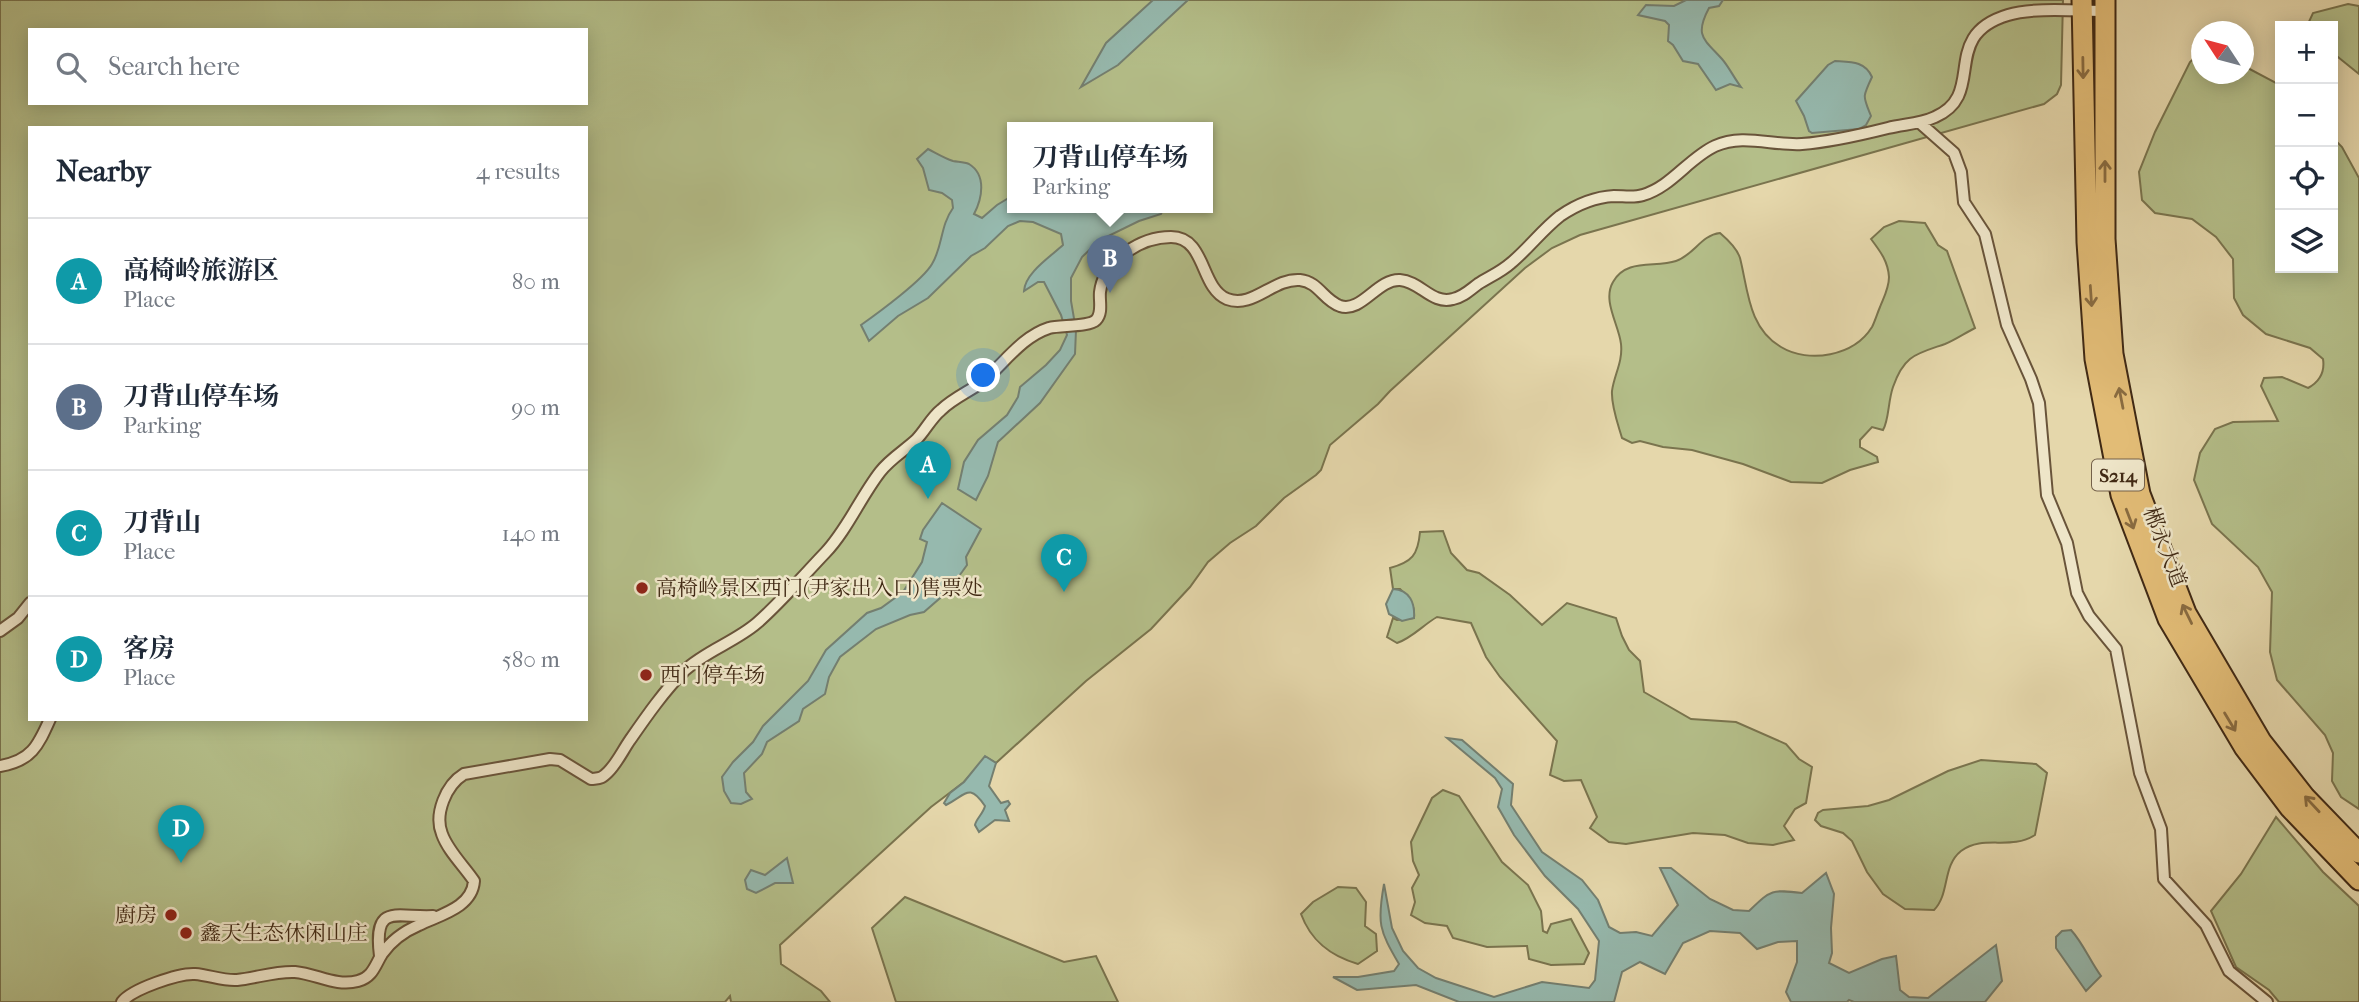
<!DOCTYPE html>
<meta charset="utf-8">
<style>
:root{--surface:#fff;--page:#f2f2f3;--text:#1f2937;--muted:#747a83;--line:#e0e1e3;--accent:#7c3aed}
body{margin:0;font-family:"IM FELL French Canon","Noto Serif SC",serif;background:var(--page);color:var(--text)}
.controls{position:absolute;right:21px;top:21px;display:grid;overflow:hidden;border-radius:0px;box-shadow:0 4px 18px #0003}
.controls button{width:63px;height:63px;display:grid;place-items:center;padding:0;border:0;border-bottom:2px solid var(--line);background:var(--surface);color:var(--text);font:35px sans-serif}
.compass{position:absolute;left:2191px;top:21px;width:63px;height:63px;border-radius:50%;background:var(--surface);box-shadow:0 4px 18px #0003;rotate:306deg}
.you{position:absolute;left:984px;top:376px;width:24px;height:24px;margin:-18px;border:5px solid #fff;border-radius:50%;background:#1a73e8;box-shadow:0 0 0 10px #1a73e833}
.badge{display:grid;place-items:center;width:46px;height:46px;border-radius:50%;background:var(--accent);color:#fff;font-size:23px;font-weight:700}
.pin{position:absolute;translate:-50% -58px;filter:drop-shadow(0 2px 4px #0008)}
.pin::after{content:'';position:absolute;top:37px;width:24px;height:21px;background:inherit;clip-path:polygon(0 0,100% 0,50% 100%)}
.popup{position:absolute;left:1007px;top:122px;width:206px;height:91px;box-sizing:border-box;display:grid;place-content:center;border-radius:0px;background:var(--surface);filter:drop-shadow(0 2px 5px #0005);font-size:23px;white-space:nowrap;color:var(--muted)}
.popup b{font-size:26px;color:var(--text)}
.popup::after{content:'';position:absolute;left:50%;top:100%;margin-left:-14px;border:14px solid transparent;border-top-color:var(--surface)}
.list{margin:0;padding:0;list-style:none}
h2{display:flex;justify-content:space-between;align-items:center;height:91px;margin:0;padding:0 28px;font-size:30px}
h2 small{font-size:23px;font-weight:400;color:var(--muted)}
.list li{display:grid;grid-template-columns:46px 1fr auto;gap:21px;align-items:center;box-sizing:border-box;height:126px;padding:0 28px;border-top:2px solid var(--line)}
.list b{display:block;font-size:26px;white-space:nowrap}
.list p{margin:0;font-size:23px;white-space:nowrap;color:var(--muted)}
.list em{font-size:23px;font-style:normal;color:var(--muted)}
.icon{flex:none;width:38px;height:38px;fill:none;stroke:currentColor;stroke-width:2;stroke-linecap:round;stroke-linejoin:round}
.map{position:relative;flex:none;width:2359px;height:1002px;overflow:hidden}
.search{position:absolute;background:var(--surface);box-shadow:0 4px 18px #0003;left:28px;top:28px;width:560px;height:77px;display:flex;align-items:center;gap:18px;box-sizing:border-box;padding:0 24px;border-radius:0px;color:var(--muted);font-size:26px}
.panel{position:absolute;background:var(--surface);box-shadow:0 4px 18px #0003;left:28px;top:126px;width:560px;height:595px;border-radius:0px}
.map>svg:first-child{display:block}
.green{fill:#b4be89;stroke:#7a744e;stroke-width:2;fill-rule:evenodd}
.water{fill:#96b9ae;stroke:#747f70;stroke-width:2}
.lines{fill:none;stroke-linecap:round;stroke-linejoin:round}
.street-casing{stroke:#69543a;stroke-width:14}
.highway-casing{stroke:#402914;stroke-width:23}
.street{stroke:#eee5c8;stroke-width:10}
.highway{stroke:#e2bc76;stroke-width:19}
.oneway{stroke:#896b40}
.poi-dot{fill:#8f2418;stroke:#eee5c8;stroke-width:2.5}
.labels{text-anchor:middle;stroke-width:5;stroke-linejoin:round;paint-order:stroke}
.shield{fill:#eee5c8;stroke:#74614a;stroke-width:2}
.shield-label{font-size:19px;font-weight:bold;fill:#402914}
.street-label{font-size:21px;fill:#402914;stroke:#eee5c8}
.poi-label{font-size:21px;fill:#402914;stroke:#eee5c8;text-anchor:start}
</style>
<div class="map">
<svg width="2359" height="1002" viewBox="0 0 2359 1002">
<rect width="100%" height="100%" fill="#e5d7ab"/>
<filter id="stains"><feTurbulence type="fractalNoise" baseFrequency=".00286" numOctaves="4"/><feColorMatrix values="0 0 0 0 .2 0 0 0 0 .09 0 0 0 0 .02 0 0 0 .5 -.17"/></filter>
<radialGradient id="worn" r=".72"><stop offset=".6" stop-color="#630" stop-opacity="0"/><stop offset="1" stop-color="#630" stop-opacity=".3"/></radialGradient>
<!-- green -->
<path class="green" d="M0 0H2063L2061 85 2057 94 2044 104 1580 235 1552 248 1525 268 1390 391 1378 404 1330 445 1321 470 1316 475 1284 498 1256 526 1230 543 1208 562 1190 587 1151 629 1086 681 996 763 986 757 964 782 931 807 780 945 781 964 821 991 830 1002H731L730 996 725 1002H0ZM30 30H586V103H30ZM1012 127H1208V207H1012ZM30 128H586V719H30Z
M2348 4 2359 6V74L2333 53V26H2307L2313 13Z
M2201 52 2202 74H2244V66L2280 85V268H2333V138L2342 147 2359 178V809L2341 797 2332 781 2333 753 2325 735 2277 680 2270 652 2272 592 2258 567 2212 524 2194 480 2200 453 2215 429 2233 422 2278 421 2261 386 2264 378 2282 377 2308 388C2319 382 2325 372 2323 359L2310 348 2266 334 2243 315 2234 298 2233 259 2216 237 2192 219 2155 213 2142 200 2139 172 2155 132 2190 62Z
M1899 221 1925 223 1938 245 1947 251 1975 328C1965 333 1955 340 1945 344 1916 354 1904 355 1893 387 1888 401 1889 420 1883 430L1872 427 1860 440V447L1877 457 1878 462 1850 470 1822 483 1791 482 1743 464 1692 450 1663 447 1640 441 1632 443 1622 438C1618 424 1611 406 1612 391 1614 375 1623 362 1621 344 1619 325 1602 301 1613 282 1626 258 1655 268 1676 261 1694 255 1701 235 1720 233 1727 239 1737 248 1740 258 1748 289 1748 328 1781 347 1809 364 1854 356 1872 327 1875 321 1877 314 1880 307 1884 297 1889 288 1889 277 1888 261 1880 251 1871 239L1884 227Z
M1443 531 1451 553 1467 570 1479 573 1510 595 1542 625 1567 603 1616 618 1622 636 1629 650 1640 661 1644 692 1691 719 1736 722 1786 744 1799 759 1812 767 1806 803 1795 809 1784 826 1794 840 1773 845 1748 843 1725 835 1693 833 1626 844 1609 842 1590 828 1597 817 1581 780 1564 781 1550 775 1557 741 1500 677 1486 657 1471 623 1437 617C1423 625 1412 638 1397 643L1387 637 1393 618 1397 620 1414 618C1415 604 1410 599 1400 589H1393L1390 568C1412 562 1418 555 1420 532Z
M1981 760 2036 764 2047 773 2035 835C2010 851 1984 834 1961 851 1942 866 1950 894 1934 910L1905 909 1883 894 1867 872 1852 841 1843 833 1821 826 1815 820 1818 813 1823 810 1868 806 1889 800 1948 771Z
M1443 790 1459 796 1502 862 1528 885 1541 911 1543 931 1547 933 1551 924 1571 919 1589 953 1584 964 1551 965 1529 959 1527 946 1487 947 1453 938 1447 926 1425 923 1411 915 1415 902 1412 888 1419 875 1413 861 1411 842 1432 798Z
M2276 817 2323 872 2359 906V1002H2279L2269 990 2236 967 2211 911 2241 874Z
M1338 887 1356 888 1366 902 1365 926 1376 934 1377 951 1358 964C1330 956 1311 941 1301 914L1313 902Z
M905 897 1064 962 1096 956 1118 1002H896L872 928Z"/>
<!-- water -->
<path class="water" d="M1153 0H1188L1118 65 1081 87 1106 43Z
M1686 0H1723L1719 6 1709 8C1694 36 1704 39 1722 59 1729 67 1734 78 1741 87L1730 84 1716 90 1698 64 1683 61 1673 45 1668 41 1669 25 1665 21 1638 15 1646 5 1674 6Z
M1835 61C1851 62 1865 61 1872 77 1862 98 1863 96 1871 116L1866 125 1859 129 1812 133 1809 131 1804 116 1796 101 1828 65Z
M928 149C936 153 944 158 953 161 958 162 964 162 969 164 987 175 982 199 974 214L982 218 997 205 1012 196V207H1088L1098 212 1111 207H1164L1161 214 1139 221 1100 240 1082 257 1071 278V301L1076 330 1075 354 1040 403 998 442 988 476 976 500 958 489 964 462 978 440 1007 415 1018 397 1020 387 1046 365 1060 350 1067 335 1061 315 1044 282H1038L1024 291C1025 273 1050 257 1063 245L1061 234 1033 222 1020 221 1008 226 985 248 971 256 928 298 898 316 869 341 861 325C878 313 923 280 932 264 943 246 940 226 953 208L952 200 942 193 929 190 923 168 917 159Z
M942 503 981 529 966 557 967 565 962 572 947 592 924 612 910 615 876 629 840 657 829 677 825 694 803 709 799 721 767 742 762 754 744 773 746 792 752 799 741 804 731 803 724 791 722 777 733 762 753 742 763 726 808 681 826 650 867 613 881 608 903 592 922 562 927 542 920 539 923 530Z
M1393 589C1410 590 1415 603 1414 618L1402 621 1389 614 1386 604Z
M1447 738 1462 740 1513 784 1511 805 1542 852 1582 880 1598 900 1609 927 1620 933 1636 932 1652 936 1678 905 1660 868H1671L1710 899 1733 910 1749 911C1771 890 1771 889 1802 893L1826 873 1834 894 1831 928 1832 953 1829 963 1849 973 1882 959 1896 956 1900 990 1909 997 1928 998 1996 945 2002 981 1985 1002H1854L1849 1000 1847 1002H1791L1786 992 1797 962V941L1778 942 1757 949 1740 933 1710 931 1683 943 1665 974 1640 962 1622 972 1614 1002H1459L1416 985 1357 990 1333 977H1358L1394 971 1399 964C1379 930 1377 923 1384 884L1392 928 1403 951 1418 968 1436 978 1494 997 1542 982 1589 988 1595 980 1599 941 1578 909 1545 876 1514 835 1498 807 1502 789 1495 778Z
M985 756 996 763 989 786 1001 803 1008 801 1010 804 1005 810 1009 821 995 820 979 832 975 825C976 819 983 814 985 806 969 782 966 795 946 805L944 803 950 793 964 782Z
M787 858 793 883H775L756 893 747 889 745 880 751 870 765 875Z
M2071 930C2083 943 2090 961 2101 976L2086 991 2056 948V937L2062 931Z"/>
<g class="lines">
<!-- street casing -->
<g class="street-casing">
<path id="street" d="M1920 123 1954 153 1961 172 1964 202 1985 234 2007 325 2031 379 2039 403 2047 495 2067 543 2077 593 2089 616 2116 649 2140 773 2161 829 2164 879 2206 925 2229 971 2267 1002
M0 631 18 618 30 603
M0 766C31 761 38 746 50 719
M380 956C373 902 396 918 433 916
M122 1002C132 989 179 973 195 974 209 975 223 981 237 980 256 978 276 971 295 972 317 974 336 987 358 981 373 977 375 965 382 954 391 941 405 931 419 925 439 915 472 908 474 881 464 866 448 851 442 834 434 814 446 785 464 774L550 759 560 760 591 779C600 778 601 779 608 772 617 763 623 750 630 740 646 717 664 691 684 671 705 651 735 642 757 623 781 602 803 576 825 553 847 530 860 498 880 472 890 459 904 451 916 440 925 431 931 418 941 410 952 399 968 392 981 383 1003 365 1021 337 1049 328 1060 325 1089 327 1096 320 1103 313 1099 301 1100 292 1104 260 1141 237 1171 237 1206 237 1200 288 1227 299 1253 309 1273 278 1300 280 1319 282 1323 300 1340 306 1362 313 1377 279 1400 280 1420 281 1432 305 1453 299 1463 297 1470 290 1478 284 1489 277 1501 272 1511 263 1528 249 1542 230 1560 216 1576 205 1595 197 1614 196 1624 196 1634 198 1643 195 1671 187 1689 158 1715 146 1743 133 1773 146 1802 144 1831 142 1860 135 1888 128 1904 124 1920 124 1935 117 1988 94 1938 36 2008 15 2033 7 2078 11 2105 11"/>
</g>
<!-- highway casing -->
<g class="highway-casing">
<path id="highway" d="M2082 0 2087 242 2095 359 2121 495 2168 619 2244 747 2290 808 2359 880
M2105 0V239L2113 354 2140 494 2186 613 2261 741 2305 797 2359 853"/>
</g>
<!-- street -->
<use href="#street" class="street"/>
<!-- highway -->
<use href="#highway" class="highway"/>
</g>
<!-- one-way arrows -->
<defs><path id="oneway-shaft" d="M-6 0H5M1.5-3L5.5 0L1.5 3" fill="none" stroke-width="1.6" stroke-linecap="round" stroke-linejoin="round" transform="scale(1.75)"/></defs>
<g class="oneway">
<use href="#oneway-shaft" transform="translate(2083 68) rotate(89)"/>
<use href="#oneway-shaft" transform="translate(2105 171) rotate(-90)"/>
<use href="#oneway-shaft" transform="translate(2091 296) rotate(86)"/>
<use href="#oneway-shaft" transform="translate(2121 398) rotate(-101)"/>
<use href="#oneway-shaft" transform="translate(2130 519) rotate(69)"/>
<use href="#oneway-shaft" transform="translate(2187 614) rotate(-116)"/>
<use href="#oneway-shaft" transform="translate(2230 722) rotate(59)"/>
<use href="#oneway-shaft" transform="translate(2312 804) rotate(-133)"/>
</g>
<!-- markers -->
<g class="poi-dot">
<circle cx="642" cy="588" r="7"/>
<circle cx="646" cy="675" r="7"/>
<circle cx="171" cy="915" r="7"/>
<circle cx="186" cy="933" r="7"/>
</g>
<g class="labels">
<!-- shield labels -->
<rect class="shield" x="2092" y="459.5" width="52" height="31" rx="5"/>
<g class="shield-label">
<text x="2118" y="482">S214</text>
</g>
<!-- street labels -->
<g class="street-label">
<text transform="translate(2165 547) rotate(69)" y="7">郴永大道</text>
</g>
<!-- poi labels -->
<g class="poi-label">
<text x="656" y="595">高椅岭景区西门(尹家出入口)售票处</text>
<text x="660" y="682">西门停车场</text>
<text x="157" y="922" text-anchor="end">廚房</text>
<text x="200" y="940">鑫天生态休闲山庄</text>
</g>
</g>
<rect width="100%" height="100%" filter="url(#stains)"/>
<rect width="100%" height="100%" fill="url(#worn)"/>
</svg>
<div class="controls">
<button>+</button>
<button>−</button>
<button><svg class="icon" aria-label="locate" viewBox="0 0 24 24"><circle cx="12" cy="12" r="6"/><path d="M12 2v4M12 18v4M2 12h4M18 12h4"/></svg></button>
<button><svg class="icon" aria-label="layers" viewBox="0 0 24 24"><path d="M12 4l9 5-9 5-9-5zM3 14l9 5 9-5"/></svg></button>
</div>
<svg class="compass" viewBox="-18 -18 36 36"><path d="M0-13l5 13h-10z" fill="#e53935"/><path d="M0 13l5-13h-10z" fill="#747a83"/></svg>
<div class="you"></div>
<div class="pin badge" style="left:928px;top:499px;background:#0f9aa8">A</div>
<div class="pin badge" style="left:1110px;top:293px;background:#5c6f8a">B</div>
<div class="popup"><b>刀背山停车场</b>Parking</div>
<div class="pin badge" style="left:1064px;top:592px;background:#0f9aa8">C</div>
<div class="pin badge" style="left:181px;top:863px;background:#0f9aa8">D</div>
<div class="search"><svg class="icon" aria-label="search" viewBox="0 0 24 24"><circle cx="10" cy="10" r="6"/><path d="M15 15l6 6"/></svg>Search here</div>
<section class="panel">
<h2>Nearby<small>4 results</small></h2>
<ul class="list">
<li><span class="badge" style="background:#0f9aa8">A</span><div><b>高椅岭旅游区</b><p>Place</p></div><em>80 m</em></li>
<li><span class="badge" style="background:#5c6f8a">B</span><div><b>刀背山停车场</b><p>Parking</p></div><em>90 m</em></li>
<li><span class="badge" style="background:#0f9aa8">C</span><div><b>刀背山</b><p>Place</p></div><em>140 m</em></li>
<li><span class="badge" style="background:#0f9aa8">D</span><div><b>客房</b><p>Place</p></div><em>580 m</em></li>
</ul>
</section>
</div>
